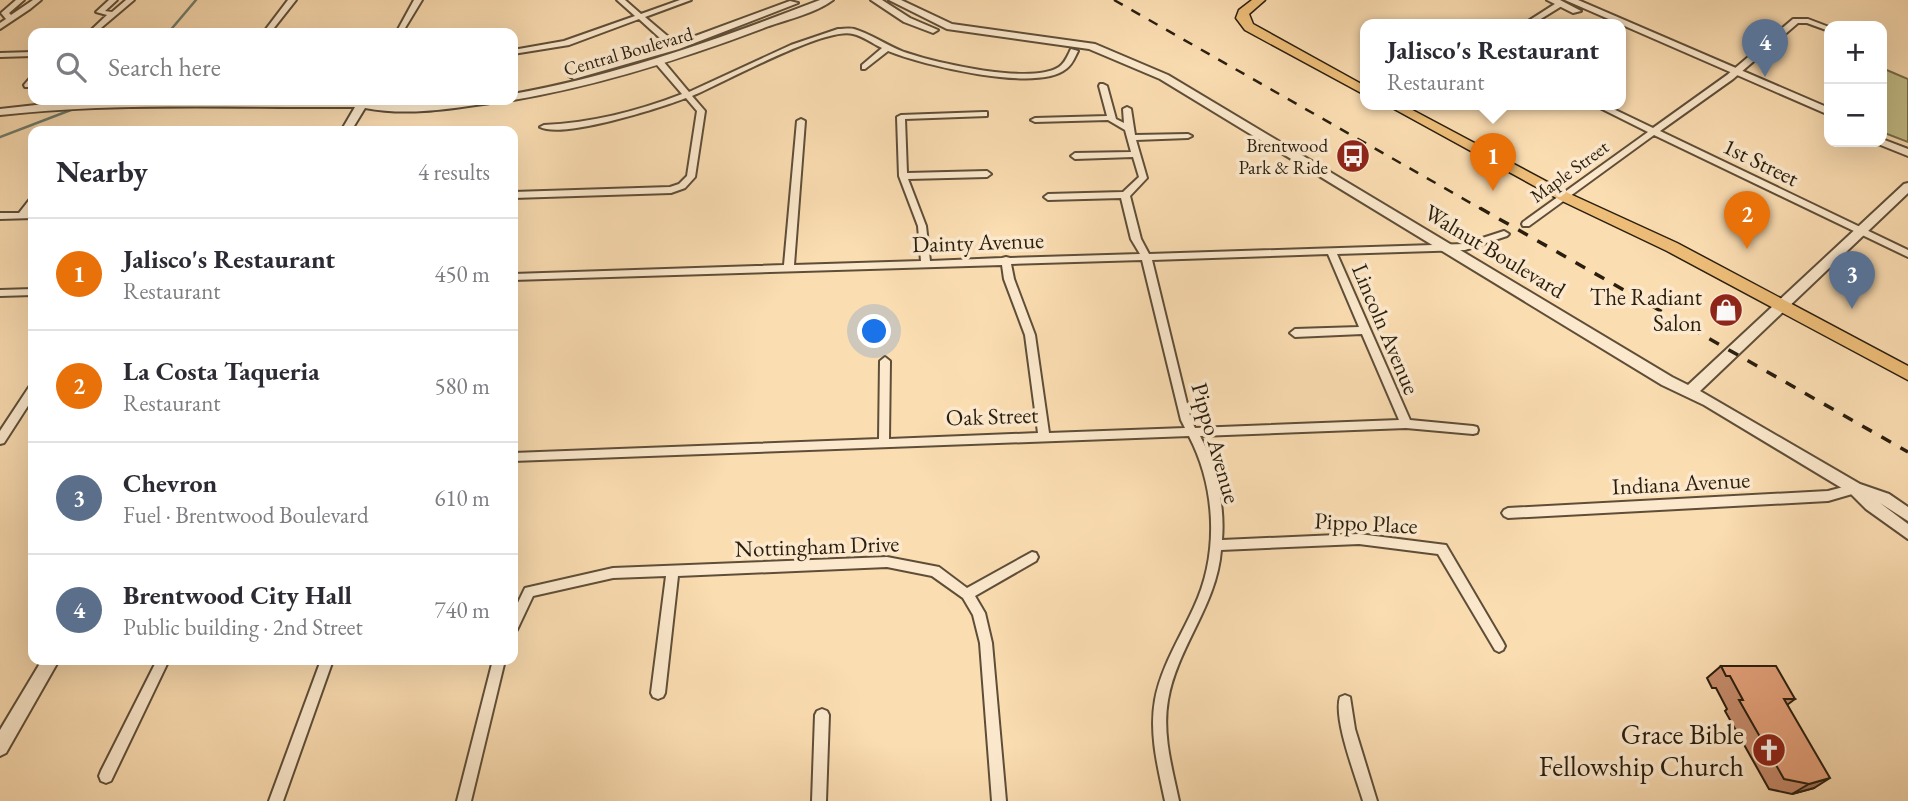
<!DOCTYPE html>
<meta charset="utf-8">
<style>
:root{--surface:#fff;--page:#f7f7f7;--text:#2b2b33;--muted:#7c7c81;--line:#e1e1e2;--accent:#d93025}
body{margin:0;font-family:"EB Garamond",serif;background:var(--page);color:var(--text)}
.controls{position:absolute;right:21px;top:21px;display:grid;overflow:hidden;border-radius:14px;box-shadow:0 7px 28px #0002}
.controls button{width:63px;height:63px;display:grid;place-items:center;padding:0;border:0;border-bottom:2px solid var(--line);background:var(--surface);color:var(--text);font:35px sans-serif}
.you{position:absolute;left:875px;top:332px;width:24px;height:24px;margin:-18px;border:5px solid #fff;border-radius:50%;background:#1a73e8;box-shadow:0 0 0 10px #1a73e833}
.badge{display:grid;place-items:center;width:46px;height:46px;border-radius:50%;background:var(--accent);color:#fff;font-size:23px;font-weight:700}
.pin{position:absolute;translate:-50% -58px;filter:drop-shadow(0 2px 4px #0008)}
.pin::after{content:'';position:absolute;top:37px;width:24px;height:21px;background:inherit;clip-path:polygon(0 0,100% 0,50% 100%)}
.popup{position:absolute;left:1360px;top:19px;width:266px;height:91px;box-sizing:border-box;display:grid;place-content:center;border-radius:14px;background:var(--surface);filter:drop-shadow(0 2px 5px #0005);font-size:23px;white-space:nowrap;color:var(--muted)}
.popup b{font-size:26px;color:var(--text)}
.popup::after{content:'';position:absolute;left:50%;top:100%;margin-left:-14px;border:14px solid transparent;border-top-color:var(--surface)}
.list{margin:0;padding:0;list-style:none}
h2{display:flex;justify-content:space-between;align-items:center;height:91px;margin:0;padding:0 28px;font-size:30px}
h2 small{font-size:23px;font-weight:400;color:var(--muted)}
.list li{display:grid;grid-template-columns:46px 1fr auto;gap:21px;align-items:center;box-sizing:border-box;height:112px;padding:0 28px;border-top:2px solid var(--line)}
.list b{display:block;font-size:26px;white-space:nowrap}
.list p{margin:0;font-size:23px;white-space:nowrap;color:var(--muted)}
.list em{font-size:23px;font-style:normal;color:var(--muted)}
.icon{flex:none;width:38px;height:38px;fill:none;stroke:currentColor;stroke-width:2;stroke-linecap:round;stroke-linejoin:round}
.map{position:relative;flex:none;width:1908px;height:801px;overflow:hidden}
.search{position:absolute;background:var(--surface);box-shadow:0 7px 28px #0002;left:28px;top:28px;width:490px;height:77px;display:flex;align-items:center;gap:18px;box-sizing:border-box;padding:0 24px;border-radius:14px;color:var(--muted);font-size:26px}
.panel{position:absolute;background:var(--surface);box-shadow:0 7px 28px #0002;left:28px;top:126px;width:490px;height:539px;border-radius:14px}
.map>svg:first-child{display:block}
.green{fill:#c5bf88;stroke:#776e4c;stroke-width:2}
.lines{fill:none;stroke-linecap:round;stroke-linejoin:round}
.stream{stroke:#707d6d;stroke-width:2.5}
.minor-casing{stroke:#5e4e38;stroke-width:4}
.tertiary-casing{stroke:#5e4e38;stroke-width:4}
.primary-casing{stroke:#291e0f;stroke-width:3}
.minor{fill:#fce9cd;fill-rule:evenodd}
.tertiary{fill:#fce9cd;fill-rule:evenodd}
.primary{fill:#eebe79;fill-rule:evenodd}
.rail-far1{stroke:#291e0f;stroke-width:2.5;stroke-dasharray:10 10;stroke-linecap:butt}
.rail{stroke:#291e0f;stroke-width:3.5;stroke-dasharray:11 11;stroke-linecap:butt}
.wall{fill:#c68b6b;stroke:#291e0f;stroke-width:2}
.shaded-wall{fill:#a17157;stroke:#291e0f;stroke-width:2}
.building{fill:#e6a27c;stroke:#291e0f;stroke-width:2}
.labels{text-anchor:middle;stroke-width:7;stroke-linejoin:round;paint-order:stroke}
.far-street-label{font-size:19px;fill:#291e0f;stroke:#fce9cd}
.far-poi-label{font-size:19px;fill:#291e0f;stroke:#fce9cd;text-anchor:end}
.street-label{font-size:23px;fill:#291e0f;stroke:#fce9cd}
.poi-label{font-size:23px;fill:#291e0f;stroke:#fce9cd;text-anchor:end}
.near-poi-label{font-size:28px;fill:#291e0f;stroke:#fce9cd;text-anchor:end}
</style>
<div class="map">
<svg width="1908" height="801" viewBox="0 0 1908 801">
<rect width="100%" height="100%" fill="#fbddb2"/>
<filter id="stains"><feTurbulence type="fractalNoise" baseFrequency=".00286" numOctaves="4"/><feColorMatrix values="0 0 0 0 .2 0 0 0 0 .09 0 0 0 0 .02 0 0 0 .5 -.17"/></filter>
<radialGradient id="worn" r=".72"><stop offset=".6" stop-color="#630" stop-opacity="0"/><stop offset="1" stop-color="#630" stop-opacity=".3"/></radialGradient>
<!-- green -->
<path class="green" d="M1882 68 1908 79V142L1882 132Z"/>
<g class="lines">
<!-- stream -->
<path class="stream" d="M168 33 196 0
M0 137 76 108"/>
<!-- minor casing -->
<g class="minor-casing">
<path id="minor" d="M16 0H24L9 13 11 15 33 0H41L30 9 0 29V23L6 19 1 13Z
M109 0H117L105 11 112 12 126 0H134L95 33H88L107 15 96 12Z
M288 0H296L270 33H263Z
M414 0H422L402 33H396Z
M617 0H625L641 14 680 0H691L645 17 678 45V49H672L639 19 569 45 513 54V50L564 41 635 16Z
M1558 2 1565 4 1531 25H1522Z
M1793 19H1808L1829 27V31L1807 23H1798L1733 79 1660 131 1908 250V257L1654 135 1529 226H1523L1522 224 1523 222 1648 132 1594 105H1605L1653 128 1727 75Z
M838 29C843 29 850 28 854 29 869 33 888 46 904 52 936 63 1031 85 1059 67 1065 63 1068 55 1071 49L1078 51C1075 57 1072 65 1066 69 1037 93 922 65 888 51L865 69H862V65L882 48C873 44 863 36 853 34 826 26 723 83 692 96L705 111 695 177 685 188 671 193 513 198V192L670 187 679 184 687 176 697 111 686 98C660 108 563 139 540 127L544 125C591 123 638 111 682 94L657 65V61H663L689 92 791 45Z
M33 52V56L0 57V53Z
M30 78H33V87H25L24 85Z
M1100 84H1103L1107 86 1116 119 1124 123 1123 109 1127 107 1131 109 1135 135 1188 134 1192 136 1188 138 1136 140 1147 178 1130 196 1141 239 1149 254 1464 244 1504 231 1509 234 1507 236 1465 250 1337 254 1410 420 1473 426 1477 427 1478 430 1477 433 1473 434 1406 428 1200 436C1216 466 1225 505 1222 540L1359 534 1446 545 1503 642 1505 646 1503 650 1499 652 1495 650 1438 554 1359 544 1221 550C1217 605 1177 647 1168 700 1162 734 1172 768 1179 801H1165C1158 768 1149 734 1155 700 1161 667 1180 638 1194 607 1219 554 1216 488 1189 436L513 461V453L879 439 880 361 885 357 890 361 889 439 1038 433 1025 335 1004 279 1002 265 513 280V274L784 265 797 121 801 119 805 121 794 265 921 261 918 226 899 176 897 117 901 115 984 112H987V116L905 119 907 173 987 171 991 174 987 177 908 179 926 226 930 261 1002 258 1006 257 1010 258 1140 254 1131 239 1121 198 1048 200 1044 197 1048 194 1123 192 1139 177 1133 157 1075 159 1071 156 1075 153 1131 152 1125 130 1108 120 1035 122 1031 120 1035 118 1107 116 1099 86ZM1328 254 1359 327 1295 329 1290 333 1295 337 1362 334 1399 420 1195 428 1191 420 1152 260ZM1142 260 1181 420 1185 428 1049 433 1035 335 1014 279 1011 264Z
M33 198V207L29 212H33V218L0 219V213H19L30 199Z
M33 289V295L0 296V290Z
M33 386V398L4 443 0 444V431L29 387Z
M1855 484 1859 486 1861 489 1859 492 1828 501 1508 518 1504 516 1502 513 1504 510 1508 508 1828 491Z
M1032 552 1036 553 1038 557 1036 561 975 596 985 613 992 643 1006 801H992L980 643 973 615 963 598 932 576 887 567 678 576 665 693 663 697 658 699 653 697 651 693 666 576 613 578 533 596 517 630 513 631V613L525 588 613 568 887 557 939 567 967 588Z
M157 660H169L111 781 106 783 101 781 99 776 101 771Z
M321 660H333L283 801H269Z
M493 660H505L471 801H457Z
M1345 695 1350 697 1355 729 1377 801H1363C1356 777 1333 719 1340 697Z
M822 709 827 711 829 715 826 801H812L815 715 817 711Z"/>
</g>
<!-- tertiary casing -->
<g class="tertiary-casing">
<path id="tertiary" d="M820 0H833C816 13 789 19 769 26 685 58 601 85 513 100H511L513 94C619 75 719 39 820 0Z
M871 0H882L910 18 938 30 933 33 904 22Z
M889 0H901L952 24 1095 44 1168 75 1672 377 1688 385 1904 184 1908 183V193L1700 391 1860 484 1889 494 1908 507V521L1880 503 1908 524V539L1866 509 1850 493 1704 405 1662 385 1160 79 1089 49 947 29Z
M1547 0H1560L1581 11 1573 13Z
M1565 0H1578L1829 108V115Z
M790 1 798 3 679 49 574 79 569 76 671 45Z
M135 100H383L376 104 411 105 470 100H495L490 103C449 109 407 116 365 108L351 131H341L355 107C236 108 118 102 0 115V109L45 104Z
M1882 139 1908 149V156L1873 142H1882Z
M42 660H59L6 753 0 756V730Z"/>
</g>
<!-- primary casing -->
<g class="primary-casing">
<path id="primary" d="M1252 0H1265L1249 14 1253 24 1365 86V95L1245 30 1236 18 1239 10Z
M1387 105H1403L1570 194 1677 243 1908 366V380L1667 251 1560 200Z"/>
</g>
<!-- minor -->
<use href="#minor" class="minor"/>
<!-- tertiary -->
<use href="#tertiary" class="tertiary"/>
<!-- primary -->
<use href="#primary" class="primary"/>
<!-- rail-far1 -->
<path class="rail-far1" d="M1114 0 1483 210"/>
<!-- rail -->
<path class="rail" d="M1480 208 1908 452"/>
</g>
<!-- wall -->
<path class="wall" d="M1721 666 1795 699 1787 705 1814 788 1792 794 1769 789 1725 711 1727 709 1716 688H1712L1707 678Z"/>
<!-- shaded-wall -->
<path class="shaded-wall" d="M1830 778 1814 788 1792 794 1809 784Z"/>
<!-- building -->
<path class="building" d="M1721 666H1776L1795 699H1784L1830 778 1809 784 1784 779 1739 700H1743L1730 676H1726Z"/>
<!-- icons -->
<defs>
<g id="bus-disc" transform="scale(1.75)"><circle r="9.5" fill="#8f2418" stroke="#fce9cd"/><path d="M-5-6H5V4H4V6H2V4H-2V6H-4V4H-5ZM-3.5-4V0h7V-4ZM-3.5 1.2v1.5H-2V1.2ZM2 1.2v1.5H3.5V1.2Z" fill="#fff"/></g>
<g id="shop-disc" transform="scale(1.75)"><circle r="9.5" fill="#8f2418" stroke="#fce9cd"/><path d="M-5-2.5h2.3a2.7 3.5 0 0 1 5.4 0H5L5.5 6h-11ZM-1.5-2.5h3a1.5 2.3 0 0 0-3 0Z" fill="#fff"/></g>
<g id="church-disc" transform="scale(1.75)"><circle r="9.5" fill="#8f2418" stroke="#fce9cd"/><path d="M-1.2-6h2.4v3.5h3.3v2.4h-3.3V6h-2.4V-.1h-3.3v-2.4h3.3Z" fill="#fff"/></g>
</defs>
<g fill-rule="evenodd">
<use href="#bus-disc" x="1353" y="156"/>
<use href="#shop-disc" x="1726" y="310"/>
<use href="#church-disc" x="1769" y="750"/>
</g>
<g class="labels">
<!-- far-street labels -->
<g class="far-street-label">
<text transform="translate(628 51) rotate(-16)" y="7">Central Boulevard</text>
<text transform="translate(1569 171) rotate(-36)" y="7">Maple Street</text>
</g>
<!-- far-poi labels -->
<g class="far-poi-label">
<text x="1328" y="152">Brentwood<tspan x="1328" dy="22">Park &amp; Ride</tspan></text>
</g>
<!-- street labels -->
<g class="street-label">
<text transform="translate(1761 162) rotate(26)" y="8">1st Street</text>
<text transform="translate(978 242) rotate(-2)" y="8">Dainty Avenue</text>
<text transform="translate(1495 251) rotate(31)" y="8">Walnut Boulevard</text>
<text transform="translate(1386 329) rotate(67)" y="8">Lincoln Avenue</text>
<text transform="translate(992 416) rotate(-2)" y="8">Oak Street</text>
<text transform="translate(1216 443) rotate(74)" y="8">Pippo Avenue</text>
<text transform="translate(1681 483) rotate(-3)" y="8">Indiana Avenue</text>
<text transform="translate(1366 523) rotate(3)" y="8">Pippo Place</text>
<text transform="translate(817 546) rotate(-2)" y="8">Nottingham Drive</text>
</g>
<!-- poi labels -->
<g class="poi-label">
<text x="1702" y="305">The Radiant<tspan x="1702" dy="26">Salon</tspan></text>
</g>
<!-- near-poi labels -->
<g class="near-poi-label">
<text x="1744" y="744">Grace Bible<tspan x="1744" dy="32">Fellowship Church</tspan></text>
</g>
</g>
<rect width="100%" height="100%" filter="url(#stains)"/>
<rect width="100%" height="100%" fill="url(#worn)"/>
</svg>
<div class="controls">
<button>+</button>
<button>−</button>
</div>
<div class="you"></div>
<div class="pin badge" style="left:1493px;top:191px;background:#e8710a">1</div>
<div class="popup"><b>Jalisco's Restaurant</b>Restaurant</div>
<div class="pin badge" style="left:1747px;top:249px;background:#e8710a">2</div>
<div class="pin badge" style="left:1852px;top:309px;background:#5c6f8a">3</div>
<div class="pin badge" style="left:1765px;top:77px;background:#5c6f8a">4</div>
<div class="search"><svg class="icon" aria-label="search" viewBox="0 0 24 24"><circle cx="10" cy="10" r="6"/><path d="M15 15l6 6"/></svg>Search here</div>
<section class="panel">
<h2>Nearby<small>4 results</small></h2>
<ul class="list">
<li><span class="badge" style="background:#e8710a">1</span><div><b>Jalisco's Restaurant</b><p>Restaurant</p></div><em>450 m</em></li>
<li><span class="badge" style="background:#e8710a">2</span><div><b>La Costa Taqueria</b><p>Restaurant</p></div><em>580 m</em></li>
<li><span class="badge" style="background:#5c6f8a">3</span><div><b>Chevron</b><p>Fuel · Brentwood Boulevard</p></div><em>610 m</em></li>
<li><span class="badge" style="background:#5c6f8a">4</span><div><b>Brentwood City Hall</b><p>Public building · 2nd Street</p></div><em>740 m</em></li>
</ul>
</section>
</div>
